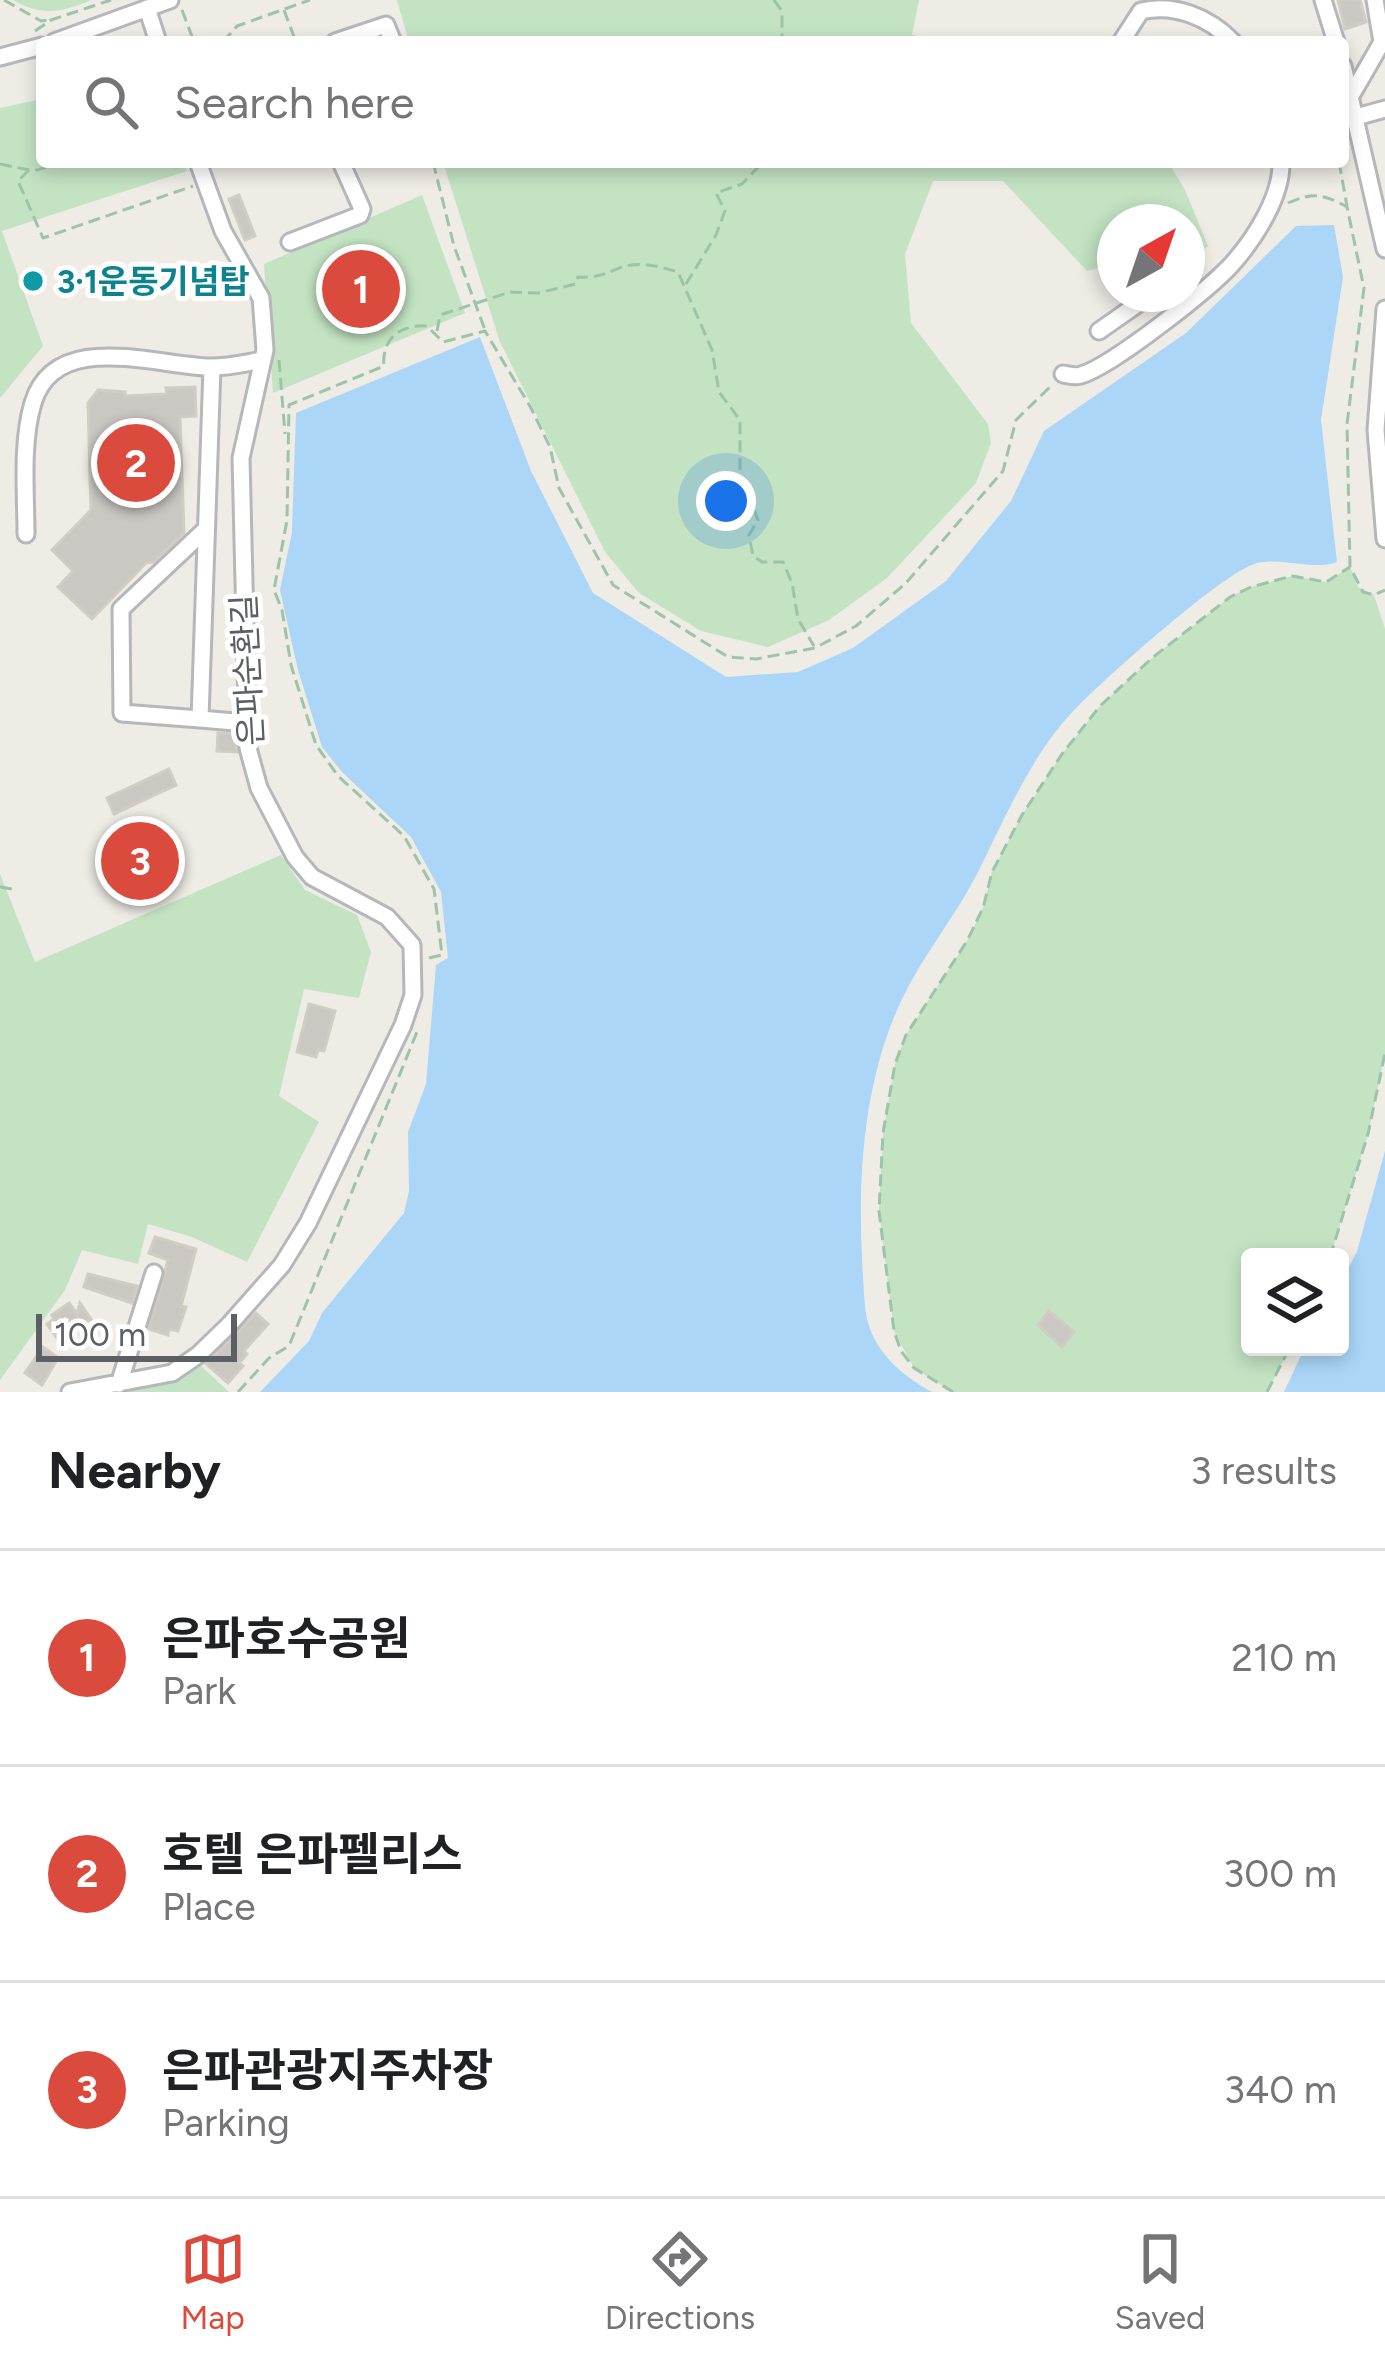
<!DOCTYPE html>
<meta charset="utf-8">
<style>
:root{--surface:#fff;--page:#f2f2f2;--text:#202124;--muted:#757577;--line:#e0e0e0;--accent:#da4b3e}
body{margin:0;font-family:Figtree,"Noto Sans KR",sans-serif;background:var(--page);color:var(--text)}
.controls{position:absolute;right:36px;bottom:36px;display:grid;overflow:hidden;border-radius:12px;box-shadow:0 6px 18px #0003}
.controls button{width:108px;height:108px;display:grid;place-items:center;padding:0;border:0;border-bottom:3px solid var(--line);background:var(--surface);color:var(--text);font:60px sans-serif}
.compass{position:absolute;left:1097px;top:204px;width:108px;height:108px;border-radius:50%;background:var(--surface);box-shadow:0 6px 18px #0003;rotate:40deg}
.scale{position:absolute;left:36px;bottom:30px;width:201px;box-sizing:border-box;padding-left:12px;border:6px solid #5c6064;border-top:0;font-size:33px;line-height:42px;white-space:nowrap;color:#5c6064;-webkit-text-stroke:9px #fff;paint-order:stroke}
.you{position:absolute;left:726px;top:501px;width:42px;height:42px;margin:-30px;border:9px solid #fff;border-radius:50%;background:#1a73e8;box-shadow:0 0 0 18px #1a73e833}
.badge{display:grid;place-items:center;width:78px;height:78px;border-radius:50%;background:var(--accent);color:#fff;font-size:39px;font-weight:700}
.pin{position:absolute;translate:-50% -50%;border:6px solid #fff;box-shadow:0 3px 12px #0006}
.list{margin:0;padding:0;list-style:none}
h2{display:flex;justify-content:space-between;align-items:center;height:156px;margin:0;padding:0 48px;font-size:51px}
h2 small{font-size:39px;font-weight:400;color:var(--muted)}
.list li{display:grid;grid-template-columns:78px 1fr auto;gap:36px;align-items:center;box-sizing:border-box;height:216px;padding:0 48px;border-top:3px solid var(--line)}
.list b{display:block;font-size:45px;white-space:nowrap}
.list p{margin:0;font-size:39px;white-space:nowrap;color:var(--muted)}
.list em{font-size:39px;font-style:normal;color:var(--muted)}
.icon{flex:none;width:66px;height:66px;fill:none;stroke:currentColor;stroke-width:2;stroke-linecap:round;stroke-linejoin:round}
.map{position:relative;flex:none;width:1385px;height:1392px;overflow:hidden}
.search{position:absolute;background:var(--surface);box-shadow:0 6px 18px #0003;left:36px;right:36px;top:36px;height:132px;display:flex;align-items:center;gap:30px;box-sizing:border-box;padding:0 42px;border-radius:12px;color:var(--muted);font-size:45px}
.sheet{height:804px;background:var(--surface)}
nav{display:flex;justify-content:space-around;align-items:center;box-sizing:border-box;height:168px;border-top:3px solid var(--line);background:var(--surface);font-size:33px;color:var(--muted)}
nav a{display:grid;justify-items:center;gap:6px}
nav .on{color:var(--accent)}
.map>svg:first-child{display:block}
.green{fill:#c3e3c3}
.water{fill:#abd6f8}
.building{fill:#cbc8c4;stroke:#d2cdc3;stroke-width:3}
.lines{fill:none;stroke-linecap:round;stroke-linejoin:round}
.minor-casing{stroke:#b5b7ba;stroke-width:21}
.path{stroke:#9cc4a8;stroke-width:3;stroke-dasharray:12 6;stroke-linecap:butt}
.minor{stroke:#fff;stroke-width:15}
.culture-dot{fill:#0f9aa8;stroke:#fff;stroke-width:4.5}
.labels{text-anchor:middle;stroke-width:10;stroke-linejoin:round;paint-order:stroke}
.culture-label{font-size:33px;font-weight:bold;fill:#0d838f;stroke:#fff;text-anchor:start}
.street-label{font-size:33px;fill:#5c6064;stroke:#fff}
</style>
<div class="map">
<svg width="1385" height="1392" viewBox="0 0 1385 1392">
<rect width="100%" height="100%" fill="#eeece5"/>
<!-- green -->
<path class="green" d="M13 0H92C61 12 43 17 13 0Z
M397 0H919L912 35 951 42H409Z
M42 99V162H183L187 171 2 231 43 346 0 398V108Z
M443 162H1168L1185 190 1208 246 1187 264V222H1115V263L1087 271 1003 181H933L905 254 911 323 988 424 991 443 976 483 887 578 829 620 768 647 701 631 639 593 605 552 500 342Z
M422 195 465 313 273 393 264 264Z
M1350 567 1358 587 1374 595 1385 629V1053L1368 1134 1330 1257H1250V1347H1290L1267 1392H953L914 1368 894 1331 879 1211 883 1133 895 1064 906 1035 967 941 983 908 992 872 1022 815 1062 754 1100 706 1152 658 1230 597 1251 587 1292 576 1326 582Z
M281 855 305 890 357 915 371 952 359 998 304 989 279 1096 319 1122 247 1262 192 1237 148 1224 138 1264 82 1250 65 1290 0 1380V874L35 962Z
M199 1364 229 1392H126L166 1383Z"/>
<!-- water -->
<path class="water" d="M1334 225 1343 277 1321 420 1337 562C1311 571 1285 557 1257 563 1226 570 1108 676 1080 704 1033 750 1006 816 977 874 955 917 923 955 902 999 862 1083 857 1183 863 1275 864 1292 864 1313 870 1329 882 1359 905 1377 932 1392H260L309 1341 322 1313 404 1213 409 1191 408 1132 426 1084 436 965 448 958 441 892 411 837 342 772 322 747 298 670 280 590 292 532 296 413 480 337 531 471 593 593 726 677 798 672 853 648 946 581 1011 501 1044 431 1186 333 1296 226Z
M1385 1151V1392H1284L1305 1347H1340V1286L1357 1251Z"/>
<!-- building -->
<path class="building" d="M1338 0H1360L1366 22 1345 29Z
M239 195 255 236 245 240 229 199Z
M195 387 196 416 180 417 184 533 153 562 146 563 92 619 58 587 73 571 52 550 91 510 88 403 98 390 125 392V396L167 394 166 388Z
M218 733 236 734 237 752 217 751Z
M169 769 176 785 114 814 107 798Z
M309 1004 335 1011 324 1051 318 1050 316 1057 297 1052Z
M155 1237 196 1249 181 1306 186 1307 178 1331 169 1329 168 1335 149 1329 168 1260 149 1253Z
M88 1274 137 1286 132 1303 84 1287Z
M69 1303 77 1314 80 1303 91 1319 59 1341 47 1324 54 1319 52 1315Z
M1049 1311 1074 1332 1062 1347 1038 1325Z
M256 1313 268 1324 244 1351 247 1354 239 1363 243 1366 228 1383 206 1364Z
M43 1347 58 1358 42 1385 25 1373Z"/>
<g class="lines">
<!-- minor casing -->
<g class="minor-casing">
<path id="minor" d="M1323 0 1336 42
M147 8 158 42
M54 42 170 0
M335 42 386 25 393 42
M1121 42 1141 11C1174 3 1209 17 1233 42
M0 57 42 46
M1343 66 1385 249
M1352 94 1382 42 1375 0
M1356 117 1385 109
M290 242 360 215 362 209 341 162
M1164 294 1179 308
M1385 309 1376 430 1385 539
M1099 331 1152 294
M212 368 200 719 247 723
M1063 374C1069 375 1076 377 1081 375 1112 366 1211 288 1233 263 1255 238 1282 196 1281 162
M26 534C26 493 21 443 33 403 55 330 153 365 207 367 226 368 245 363 263 360
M200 719 122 713 121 609 206 529
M119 1384 154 1273
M70 1392 172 1373 198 1355 229 1325 282 1265 308 1223 403 1025 413 995 412 945 387 917 312 877 295 857 259 788 248 748 241 458 265 350 261 298 223 231 198 162"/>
</g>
<!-- path -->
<path class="path" d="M4 0 41 21 49 20
M774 0 782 11V42
M182 10 194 42
M284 10 296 42
M35 31 51 20 111 0
M223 42 237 26 310 0
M433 162 454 246 485 330
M1339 162 1347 206
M0 164 34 171 63 162
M29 170 18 181 43 238 193 186
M1288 203C1313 192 1324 194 1347 207L1364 288 1347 424 1350 567 1363 592 1374 595 1385 590
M686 284 716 235 725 211 716 193 742 184 763 162
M437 331 440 315 510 292 538 293 576 284 578 277C596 278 602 275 617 269 637 260 658 266 678 272L712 350 719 392 740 420V474L758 520 749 535 753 556 762 562H783L792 583 798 619 814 646
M279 360 285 434
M0 887 17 890
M429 958 442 955 434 889 404 836 338 776 316 745 291 665 282 610 274 590 287 520 289 405 384 366C381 338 402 324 427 326L443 342 485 331 531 408 550 447 559 488 613 585 728 657 756 659 815 648 856 626 905 584 1003 471 1016 420 1053 384
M1330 1257 1368 1134 1385 1053
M238 1392 269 1358 289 1346 419 1027
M953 1392 914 1368 901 1351 894 1331 879 1211 883 1133 895 1064 906 1035 967 941 983 908 992 872 1022 815 1062 754 1100 706 1152 658 1230 597 1251 587 1292 576 1326 582 1350 567
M1267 1392 1290 1347"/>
<!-- minor -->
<use href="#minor" class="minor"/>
</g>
<!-- markers -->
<circle class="culture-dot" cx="33" cy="281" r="12"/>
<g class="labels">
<!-- culture labels -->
<g class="culture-label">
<text x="57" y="293">3·1운동기념탑</text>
</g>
<!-- street labels -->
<g class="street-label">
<text transform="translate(247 670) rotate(-93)" y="12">은파순환길</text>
</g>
</g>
</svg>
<div class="controls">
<button><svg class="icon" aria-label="layers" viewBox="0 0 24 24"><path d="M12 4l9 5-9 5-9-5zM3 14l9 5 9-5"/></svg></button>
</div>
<svg class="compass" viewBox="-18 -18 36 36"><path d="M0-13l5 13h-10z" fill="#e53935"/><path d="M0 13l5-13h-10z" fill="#757577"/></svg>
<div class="scale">100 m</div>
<div class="you"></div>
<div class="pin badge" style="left:361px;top:289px">1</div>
<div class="pin badge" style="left:136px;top:463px">2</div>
<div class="pin badge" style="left:140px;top:861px">3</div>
<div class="search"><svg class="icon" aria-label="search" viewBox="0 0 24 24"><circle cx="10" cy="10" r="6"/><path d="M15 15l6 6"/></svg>Search here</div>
</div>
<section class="sheet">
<h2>Nearby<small>3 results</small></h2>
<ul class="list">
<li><span class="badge">1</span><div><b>은파호수공원</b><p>Park</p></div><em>210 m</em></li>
<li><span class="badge">2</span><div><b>호텔 은파펠리스</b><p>Place</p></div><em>300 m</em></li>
<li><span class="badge">3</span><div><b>은파관광지주차장</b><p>Parking</p></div><em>340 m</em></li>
</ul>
</section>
<nav>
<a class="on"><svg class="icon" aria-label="map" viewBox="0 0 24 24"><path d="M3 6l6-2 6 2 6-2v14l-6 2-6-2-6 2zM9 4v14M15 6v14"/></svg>Map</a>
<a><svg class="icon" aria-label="directions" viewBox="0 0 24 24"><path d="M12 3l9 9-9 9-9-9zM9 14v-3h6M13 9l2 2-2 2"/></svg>Directions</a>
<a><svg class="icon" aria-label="saved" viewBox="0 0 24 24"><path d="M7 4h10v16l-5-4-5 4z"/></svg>Saved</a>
</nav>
